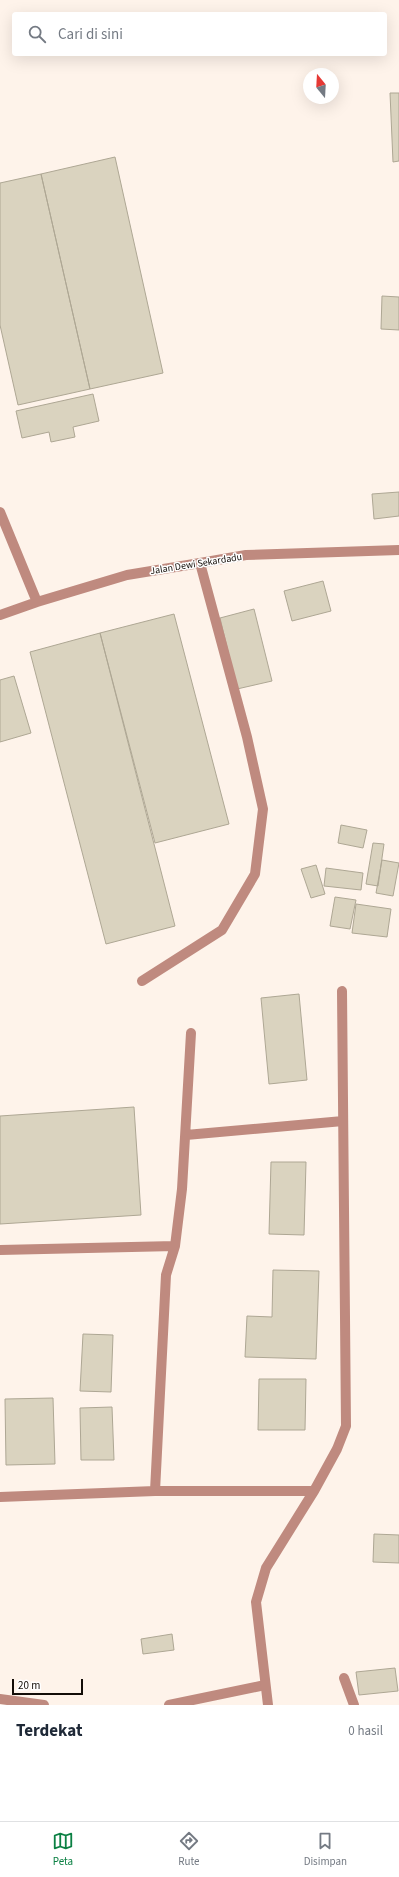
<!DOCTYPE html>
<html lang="id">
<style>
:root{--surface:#fff;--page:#f2f2f3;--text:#1f2937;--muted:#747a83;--line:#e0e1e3;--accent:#0b8043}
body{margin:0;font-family:"Source Sans 3",sans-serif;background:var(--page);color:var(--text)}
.compass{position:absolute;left:303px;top:68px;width:36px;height:36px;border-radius:50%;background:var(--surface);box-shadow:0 4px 16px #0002;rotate:342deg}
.scale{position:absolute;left:12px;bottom:10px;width:71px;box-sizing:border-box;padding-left:4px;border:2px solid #130d08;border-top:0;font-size:11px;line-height:14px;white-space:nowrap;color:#130d08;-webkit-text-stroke:3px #fff;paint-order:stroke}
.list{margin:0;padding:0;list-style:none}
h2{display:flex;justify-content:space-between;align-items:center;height:52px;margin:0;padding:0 16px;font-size:17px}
h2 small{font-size:13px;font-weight:400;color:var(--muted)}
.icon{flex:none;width:22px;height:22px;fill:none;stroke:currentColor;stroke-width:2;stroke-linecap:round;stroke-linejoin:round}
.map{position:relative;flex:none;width:399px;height:1705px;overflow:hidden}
.search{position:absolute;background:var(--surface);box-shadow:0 4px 16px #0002;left:12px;right:12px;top:12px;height:44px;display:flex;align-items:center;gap:10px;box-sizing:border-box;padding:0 14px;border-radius:4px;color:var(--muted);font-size:15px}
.sheet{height:116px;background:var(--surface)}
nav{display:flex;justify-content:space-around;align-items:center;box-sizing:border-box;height:56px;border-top:1px solid var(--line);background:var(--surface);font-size:11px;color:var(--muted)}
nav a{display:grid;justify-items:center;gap:2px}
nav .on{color:var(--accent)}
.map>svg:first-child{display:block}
.building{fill:#dad3bf;stroke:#aea794}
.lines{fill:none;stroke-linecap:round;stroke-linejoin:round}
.service{stroke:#bf8a7f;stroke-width:10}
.minor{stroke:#bf8a7f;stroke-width:10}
.labels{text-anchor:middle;stroke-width:3;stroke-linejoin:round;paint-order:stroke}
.street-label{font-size:10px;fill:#130d08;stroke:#fff}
</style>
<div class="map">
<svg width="399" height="1705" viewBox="0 0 399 1705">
<rect width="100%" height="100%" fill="#fef3ea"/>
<!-- building -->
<path class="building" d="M390 93H399V161L393 162Z
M115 157 163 373 90 389 41 174Z
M41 174 90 389 18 405 0 325V183Z
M382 296 399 297V330L381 329Z
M93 394 99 421 73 427 75 437 51 442 49 432 22 438 16 411Z
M399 492V516L374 519 372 494Z
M323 581 331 611 292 621 284 591Z
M254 609 272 681 237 689 220 618Z
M174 614 229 824 155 843 100 633Z
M100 633 175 926 106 944 30 652Z
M14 676 31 733 0 742V680Z
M341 825 367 830 363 848 338 843Z
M373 843 384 844 378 886 366 884Z
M382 860 399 863 393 896 376 893Z
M316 865 325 894 311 898 301 869Z
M326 868 363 873 361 890 324 886Z
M335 897 356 900 350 929 330 926Z
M356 904 391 909 387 937 352 933Z
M299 994 307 1080 269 1084 261 998Z
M134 1107 141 1215 0 1224V1116Z
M271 1162H306L304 1235 269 1234Z
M273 1270 319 1271 316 1359 245 1357 247 1316 272 1317Z
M83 1334 113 1335 111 1392 80 1391Z
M259 1379H306L305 1430H258Z
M53 1398 55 1464 6 1465 5 1399Z
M112 1407 114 1460H81L80 1408Z
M374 1534 399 1535V1563L373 1562Z
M172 1634 174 1650 143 1654 141 1639Z
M395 1668 398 1691 359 1695 356 1672Z"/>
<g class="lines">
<!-- service -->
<path class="service" d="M142 981 222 930 255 874 263 809 247 737 200 563
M0 1699 44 1705
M169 1705 265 1685"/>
<!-- minor -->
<path class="minor" d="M0 512 37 602
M0 615 37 602 127 575 200 563 246 555 399 550
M186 1135 343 1121
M0 1250 175 1246
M155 1491 166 1275 175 1246 182 1189 191 1033
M0 1497 155 1491H314
M344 1678 354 1705
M268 1705 256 1602 266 1568 314 1491 337 1449 346 1426 342 991"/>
</g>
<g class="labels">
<!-- street labels -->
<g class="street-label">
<text transform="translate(196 563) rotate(-9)" y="4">Jalan Dewi Sekardadu</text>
</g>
</g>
</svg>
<svg class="compass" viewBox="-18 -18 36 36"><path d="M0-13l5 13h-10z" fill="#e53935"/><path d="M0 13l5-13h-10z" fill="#747a83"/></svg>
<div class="scale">20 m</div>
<div class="search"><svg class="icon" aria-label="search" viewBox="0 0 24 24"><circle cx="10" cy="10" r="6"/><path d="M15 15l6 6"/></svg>Cari di sini</div>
</div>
<section class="sheet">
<h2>Terdekat<small>0 hasil</small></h2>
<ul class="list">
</ul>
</section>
<nav>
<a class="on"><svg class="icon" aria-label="map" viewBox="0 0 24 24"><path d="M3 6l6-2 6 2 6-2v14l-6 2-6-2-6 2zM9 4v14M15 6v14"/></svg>Peta</a>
<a><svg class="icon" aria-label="directions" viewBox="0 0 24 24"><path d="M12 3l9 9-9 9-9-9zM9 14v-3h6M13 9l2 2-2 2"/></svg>Rute</a>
<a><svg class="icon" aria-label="saved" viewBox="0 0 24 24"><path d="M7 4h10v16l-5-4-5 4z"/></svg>Disimpan</a>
</nav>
